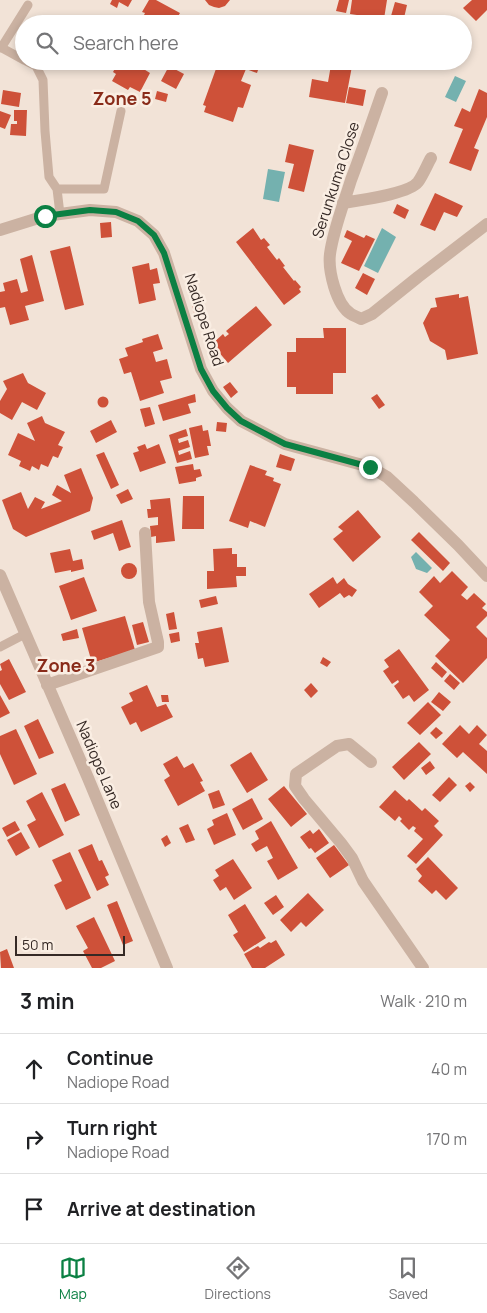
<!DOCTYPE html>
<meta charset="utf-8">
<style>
:root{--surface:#fff;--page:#f2f2f2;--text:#202124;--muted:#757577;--line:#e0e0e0;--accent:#0b8043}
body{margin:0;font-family:Manrope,sans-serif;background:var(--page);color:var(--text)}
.scale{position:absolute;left:15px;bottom:12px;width:110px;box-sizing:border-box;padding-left:5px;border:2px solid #352925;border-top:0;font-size:14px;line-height:18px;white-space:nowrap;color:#352925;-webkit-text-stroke:4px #faeee3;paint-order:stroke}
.stop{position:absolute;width:15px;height:15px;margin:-11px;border:4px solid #0b8043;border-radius:50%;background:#fff}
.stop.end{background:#0b8043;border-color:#fff;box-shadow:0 1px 5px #0008}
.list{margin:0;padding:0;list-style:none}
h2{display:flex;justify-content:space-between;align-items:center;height:65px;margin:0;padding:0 20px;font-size:21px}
h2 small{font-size:16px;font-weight:400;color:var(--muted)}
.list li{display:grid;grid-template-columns:32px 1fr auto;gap:15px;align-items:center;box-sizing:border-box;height:70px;padding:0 20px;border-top:1px solid var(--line)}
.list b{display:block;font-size:19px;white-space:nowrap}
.list p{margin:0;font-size:16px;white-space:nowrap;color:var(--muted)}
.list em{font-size:16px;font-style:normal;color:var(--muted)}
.icon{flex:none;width:28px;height:28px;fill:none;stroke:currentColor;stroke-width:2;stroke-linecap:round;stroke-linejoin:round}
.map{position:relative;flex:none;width:487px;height:968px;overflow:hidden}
.search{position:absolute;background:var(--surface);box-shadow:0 2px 8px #0003;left:15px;right:15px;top:15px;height:55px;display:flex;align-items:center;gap:12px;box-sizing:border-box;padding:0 18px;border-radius:28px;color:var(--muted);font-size:19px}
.sheet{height:275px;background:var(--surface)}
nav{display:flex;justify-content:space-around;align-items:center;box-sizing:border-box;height:70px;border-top:1px solid var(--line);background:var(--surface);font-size:14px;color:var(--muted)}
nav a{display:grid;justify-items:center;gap:2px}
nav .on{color:var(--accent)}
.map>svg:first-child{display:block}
.water{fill:#74b1af}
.building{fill:#ce5139}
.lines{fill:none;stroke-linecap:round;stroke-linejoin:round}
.lane{stroke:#cbb2a2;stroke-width:9}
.street{stroke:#cbb2a2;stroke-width:12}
.route{stroke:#0b8043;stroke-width:6}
.labels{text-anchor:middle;stroke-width:5;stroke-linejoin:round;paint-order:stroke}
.street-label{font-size:15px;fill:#352925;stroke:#faeee3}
.quarter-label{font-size:18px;font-weight:bold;fill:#892b19;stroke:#faeee3}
</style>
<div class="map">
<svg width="487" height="968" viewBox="0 0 487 968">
<rect width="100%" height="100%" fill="#f2e3d7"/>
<!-- water -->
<path class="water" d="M455 76 466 81 456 102 445 97Z
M268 169 285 172 279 202 263 199Z
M382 228 396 237 378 273 364 266Z
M416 552 432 568 427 573 416 569 411 557Z"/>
<!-- building -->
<path class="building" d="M112 0H132L128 7 119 2 117 8 110 4Z
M149 0H156L180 13 174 24H151L142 19 145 13 142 12Z
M205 0H230L225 6 219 8 214 7 209 5Z
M339 0H349L346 13 336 11Z
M352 0H387L384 19 350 14Z
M472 0H487V10L476 21 463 8Z
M395 2 407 5 404 18 391 16Z
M234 16 255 23V24H231Z
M98 17 105 20 106 17 120 24H95Z
M119 61H129L131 63 132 61H139L144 64 142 68 150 73 140 92 130 87 128 90 112 81 116 74 113 72Z
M228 61H261L257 73 246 69 241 81 251 85 243 108 238 107 233 122 204 112 206 106 203 105 217 66 225 69Z
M342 61H353L345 103 309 97 312 79 328 82 331 65 341 67Z
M169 66 184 74 176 89 161 81Z
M349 87 366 90 363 106 346 103Z
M479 89 487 93V117L474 148 479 150 471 171 449 163 463 129 454 126 462 108 470 112Z
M3 90 21 93 19 107 1 104Z
M157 91 168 94 166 102 155 99Z
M14 110H27L26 136 10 135 11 124H17V121H14Z
M0 111 11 115 5 129 0 127Z
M289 144 314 150 304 192 288 188 294 164 285 162Z
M435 193 463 206 457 217 444 212 435 231 420 225Z
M397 204 409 210 405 219 393 213Z
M111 222 112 237 101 238 100 223Z
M253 228 261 240 264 238 270 245 267 247 277 260 279 258 285 266 283 267 294 281 295 280 301 287 299 289 301 292 284 305 236 242Z
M347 230 364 238 366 235 375 239 359 271 341 263 352 241 344 237Z
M70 246 84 305 65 310 50 251Z
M32 255 44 301 25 306 29 320 10 325 5 307 0 308V292L5 291 3 283 17 279 21 293 28 291 20 259Z
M149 263 150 270 157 268 160 283 153 284 156 300 139 304 132 267Z
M363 273 375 279 367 295 355 288Z
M459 294V298L468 296 478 354 447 360 445 350 430 341 423 323 431 308 437 307 435 298Z
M201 299 204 311 194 313 191 301Z
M256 306 272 325 228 363 212 344 223 334 225 337 229 334 226 331Z
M323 328H346V373H333V394H296V387H287V352H296V338H324Z
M158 334 163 349 153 352 156 362 167 359 172 378 160 381 164 393 140 401 131 372 124 374 119 359 128 356 125 348 143 342 142 339Z
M23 373 28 383 46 393 37 410 22 402 12 420 0 413V401L7 389 3 381Z
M230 382 238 392 231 398 223 387Z
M195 394 196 402 188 404 191 413 163 421 158 405Z
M377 394 385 405 379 409 371 398Z
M97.5 402a5.5 5.5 0 1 1 11 0a5.5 5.5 0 1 1-11 0Z
M150 407 155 424 145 427 140 409Z
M42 416 45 423 65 432 58 445 63 447 58 458 53 456 48 467 41 464 39 470 32 466 30 471 19 466 21 461 8 455 18 433 35 441 27 423Z
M111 420 117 432 96 443 90 431Z
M217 422 227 423 226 432 216 431Z
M202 425 203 431 208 430 211 446H207L209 455 195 458 189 428Z
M186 429 188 436 178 439 179 443 188 440 190 447 178 451 179 455 190 451 192 459 177 463 169 435Z
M145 444 147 449 159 444 166 463 140 472 133 453 139 451 137 447Z
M104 452 119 485 111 489 96 455Z
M280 454 295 459 291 471 276 467Z
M193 464 194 470 200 469 202 476 196 478V481L179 484 175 467Z
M250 465 267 471 265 475 274 478 273 481 281 484 265 527 250 521 248 528 229 521Z
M81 468 93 498 90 511 26 537 13 529 2 500 21 492 28 509 35 497 45 502 41 509 62 501 52 495 57 485 71 493 64 475Z
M128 489 133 499 121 504 116 495Z
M183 496H204V529H182Z
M170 498 175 541 156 543V536L151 537 150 526 158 525V517L148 518 147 509H151L150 500Z
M358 510 381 537 353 562 333 539 343 531 338 527Z
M122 520 131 547 119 551 113 533 94 540 91 531Z
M419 532 450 563 443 571 411 540Z
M232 548V554H237V567H246V576H236L237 587 207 589V571H214L213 549Z
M70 549 73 561 82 559 84 569 71 572V570L55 573 50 553Z
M121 571a8 8 0 1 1 16 0a8 8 0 1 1-16 0Z
M452 571 468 587 461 595 467 600 474 593 486 604 482 608 487 612V616L476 627 487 638V658L463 683 435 656 450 640 424 615 433 606 419 592 434 576 440 583Z
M84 577 97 611 71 620 59 586Z
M333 577 337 584 344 578 348 584 357 590 352 597 349 595 344 598 340 593 319 608 309 594Z
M216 596 218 604 201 608 199 600Z
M174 612 177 629 169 630 166 614Z
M125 616 135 650 92 663 82 628Z
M143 622 149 642 137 645 132 625Z
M222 627 229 662 205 667 203 658 198 659 195 643H199L197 632Z
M77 629 79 638 63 641 61 634Z
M179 632 180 641 171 643 169 634Z
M399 649 429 690 414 702 409 695 403 699 394 686 399 682 398 680 392 684 383 671 389 667 384 660Z
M323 657 331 662 327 667 320 663Z
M9 659 26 692 9 700 0 684V671L2 670 0 664Z
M436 662 447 672 442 678 431 668Z
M450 674 460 683 454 690 444 681Z
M311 683 318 691 311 698 304 690Z
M147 685 157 707 166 704 173 717 141 732 136 722 130 725 121 707 133 701 129 693Z
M439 692 451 702 443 711 431 702Z
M0 695 10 713 0 718Z
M161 695H168L169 702H162Z
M428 702 441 715 420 735 407 723Z
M38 719 54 753 39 759 24 726Z
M460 725 469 734 477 725 487 735 479 744 487 751V774L463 752 457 758 442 744Z
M436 727 443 733 436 739 430 733Z
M16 729 37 774 14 785 0 754V736Z
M419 742 431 754 404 780 392 767Z
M251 752 268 780 247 793 230 765Z
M177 756 184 768 193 763 203 781 200 782 205 791 178 806 164 780 170 776 163 764Z
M430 761 435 768 426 775 421 768Z
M449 777 457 785 440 802 432 795Z
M470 782 475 787 470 792 465 786Z
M65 783 80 815 65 822 51 789Z
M284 786 307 814 291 827 268 799Z
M219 790 225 805 213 809 208 794Z
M395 790 407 801 409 799 422 811 425 808 439 821 434 826 443 835 416 864 407 856 423 839 414 831 416 828 413 826 409 830 400 821 402 819 399 816 395 821 379 807Z
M42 792 64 835 39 848 27 825 36 820 26 801Z
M252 798 263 819 243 830 232 809Z
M227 813 236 835 214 845 207 829 214 825 212 820Z
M15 821 20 830 7 837 2 828Z
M271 821 298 868 278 880 267 861 273 858 267 846 256 852 251 844 259 839 255 831Z
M188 824 195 840 186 843 179 828Z
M319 829 329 843 315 853 311 848 309 849 300 837 310 830 313 834Z
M21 832 30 848 16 856 7 840Z
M167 835 171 843 165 847 161 839Z
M92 844 99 861 102 860 109 875 105 877 109 885 97 891 78 850Z
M334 845 349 865 330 878 316 858Z
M70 852 91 898 66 910 54 885 62 881 52 860Z
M428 857 458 888 446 900 436 890 432 894 418 881 422 876 416 869Z
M233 859 252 888 234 900 226 887 220 891 213 880 219 876 215 870Z
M308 893 324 910 306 927 301 922 291 932 280 920Z
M276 895 284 907 273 915 264 903Z
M117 901 133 941 123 945 107 905Z
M245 904 266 938 244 952 233 935 238 932 228 915Z
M94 917 115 961 101 968H92L83 951 88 948 76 926Z
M276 940 285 955 265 968H252L244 954 258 946 260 948 269 942 271 943Z
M7 949 14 968H1L0 952Z"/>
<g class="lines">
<!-- lane -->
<path class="lane" d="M0 47 24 60
M1 48 28 5
M26 61 36 66 43 80 45 131 49 177 57 189H104L121 111
M57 189 60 214
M0 647 25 634"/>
<!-- street -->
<path class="street" d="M382 93C372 122 362 151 351 180 344 203 333 231 330 254 328 270 336 305 351 314 354 316 358 317 361 319L372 314 418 277 487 224
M343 203C360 200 409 194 418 182 423 175 427 165 431 158
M0 230 45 216 90 210 116 212 138 221 154 235 164 253 201 369 213 391 227 408 241 421 285 444 370 467 387 477 414 502 458 545 487 576
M0 575 88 778 167 968
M47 685 158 647V642L149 602 145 533
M371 762 349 744 337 746 296 774 295 786 304 799 341 843 352 858 363 881 423 968"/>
</g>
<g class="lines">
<!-- route -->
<path class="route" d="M45 216 90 210 116 212 138 221 154 235 164 253 201 369 213 391 227 408 241 421 285 444 370 467"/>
</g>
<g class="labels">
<!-- street labels -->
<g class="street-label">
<text transform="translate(336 180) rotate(-72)" y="5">Serunkuma Close</text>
<text transform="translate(204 320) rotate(72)" y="5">Nadiope Road</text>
<text transform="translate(99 765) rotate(67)" y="5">Nadiope Lane</text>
</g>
<!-- quarter labels -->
<g class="quarter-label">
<text x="122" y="105">Zone 5</text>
<text x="66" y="672">Zone 3</text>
</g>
</g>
</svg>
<div class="scale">50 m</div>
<div class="stop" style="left:45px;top:216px"></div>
<div class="stop end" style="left:370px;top:467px"></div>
<div class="search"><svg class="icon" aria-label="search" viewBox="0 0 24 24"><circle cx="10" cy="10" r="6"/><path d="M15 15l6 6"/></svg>Search here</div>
</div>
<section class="sheet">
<h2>3 min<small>Walk · 210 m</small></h2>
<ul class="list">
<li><svg class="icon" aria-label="ahead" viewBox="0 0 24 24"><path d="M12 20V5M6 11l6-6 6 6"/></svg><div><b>Continue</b><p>Nadiope Road</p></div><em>40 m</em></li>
<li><svg class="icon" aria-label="right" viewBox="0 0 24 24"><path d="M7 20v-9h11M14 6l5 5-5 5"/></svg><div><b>Turn right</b><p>Nadiope Road</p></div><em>170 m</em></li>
<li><svg class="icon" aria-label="arrive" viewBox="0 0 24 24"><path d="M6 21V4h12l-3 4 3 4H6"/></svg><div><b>Arrive at destination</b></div></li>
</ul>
</section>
<nav>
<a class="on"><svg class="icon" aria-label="map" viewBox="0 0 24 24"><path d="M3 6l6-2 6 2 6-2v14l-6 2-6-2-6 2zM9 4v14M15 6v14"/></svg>Map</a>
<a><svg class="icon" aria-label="directions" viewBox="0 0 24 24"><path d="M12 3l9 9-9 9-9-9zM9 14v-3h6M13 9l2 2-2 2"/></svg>Directions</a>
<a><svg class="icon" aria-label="saved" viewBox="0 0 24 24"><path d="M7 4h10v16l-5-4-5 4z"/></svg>Saved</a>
</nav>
